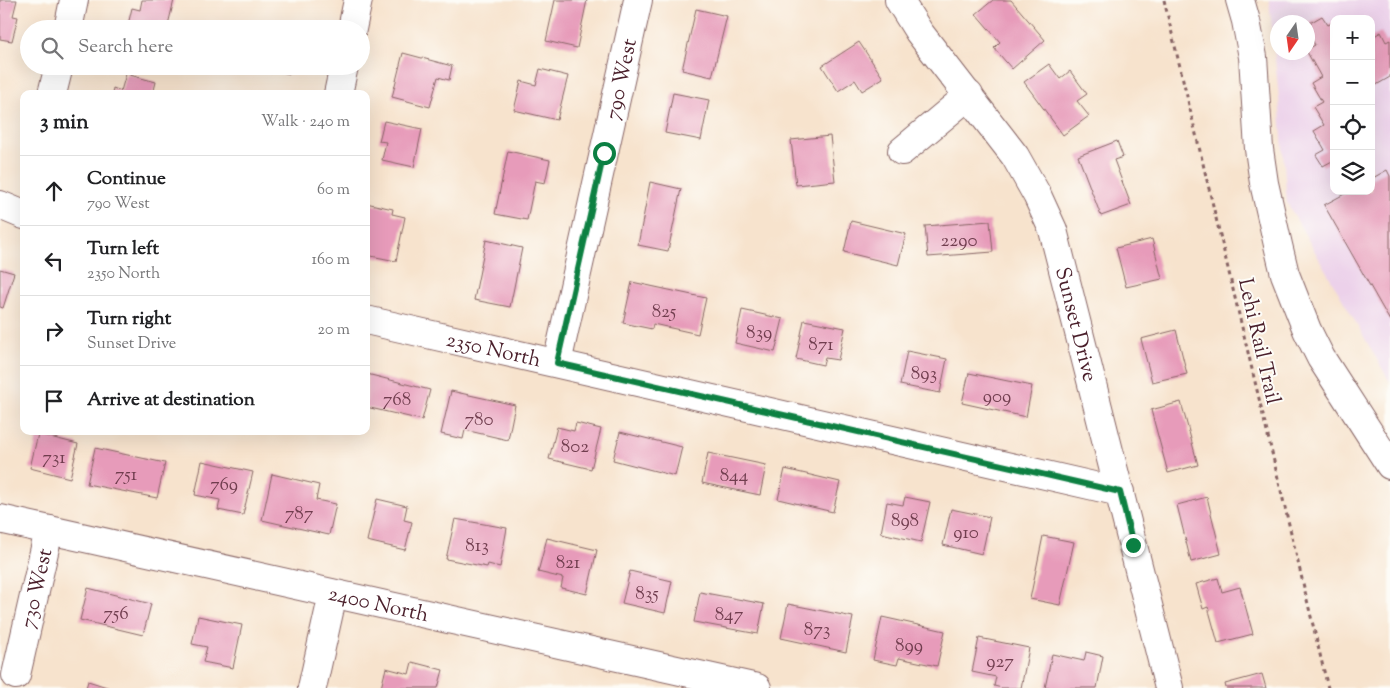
<!DOCTYPE html>
<meta charset="utf-8">
<style>
:root{--surface:#fff;--page:#f6f6f6;--text:#202124;--muted:#757577;--line:#e0e0e0}
body{margin:0;font-family:"Sorts Mill Goudy",serif;background:var(--page);color:var(--text)}
.controls{position:absolute;right:15px;top:15px;display:grid;overflow:hidden;border-radius:10px;box-shadow:0 5px 20px #0002}
.controls button{width:45px;height:45px;display:grid;place-items:center;padding:0;border:0;border-bottom:1px solid var(--line);background:var(--surface);color:var(--text);font:25px sans-serif}
.compass{position:absolute;left:1270px;top:15px;width:45px;height:45px;border-radius:50%;background:var(--surface);box-shadow:0 5px 20px #0002;rotate:193deg}
.stop{position:absolute;width:15px;height:15px;margin:-11px;border:4px solid #0b8043;border-radius:50%;background:#fff}
.stop.end{background:#0b8043;border-color:#fff;box-shadow:0 1px 5px #0008}
.list{margin:0;padding:0;list-style:none}
h2{display:flex;justify-content:space-between;align-items:center;height:65px;margin:0;padding:0 20px;font-size:21px}
h2 small{font-size:16px;font-weight:400;color:var(--muted)}
.list li{display:grid;grid-template-columns:32px 1fr auto;gap:15px;align-items:center;box-sizing:border-box;height:70px;padding:0 20px;border-top:1px solid var(--line)}
.list b{display:block;font-size:19px;white-space:nowrap}
.list p{margin:0;font-size:16px;white-space:nowrap;color:var(--muted)}
.list em{font-size:16px;font-style:normal;color:var(--muted)}
.icon{flex:none;width:28px;height:28px;fill:none;stroke:currentColor;stroke-width:2;stroke-linecap:round;stroke-linejoin:round}
.map{position:relative;flex:none;width:1390px;height:688px;overflow:hidden}
.search{position:absolute;background:var(--surface);box-shadow:0 5px 20px #0002;left:20px;top:20px;width:350px;height:55px;display:flex;align-items:center;gap:12px;box-sizing:border-box;padding:0 18px;border-radius:28px;color:var(--muted);font-size:19px}
.panel{position:absolute;background:var(--surface);box-shadow:0 5px 20px #0002;left:20px;top:90px;width:350px;height:345px;border-radius:10px}
.map>svg:first-child{display:block}
.built{fill:#ecd1ea;fill-rule:evenodd}
.building{fill:#e79bba}
.lines{fill:none;stroke-linecap:round;stroke-linejoin:round}
.minor-casing{stroke:#876464;stroke-width:30}
.path{stroke:#876464;stroke-width:3;stroke-dasharray:4 4;stroke-linecap:butt}
.minor{stroke:#fff;stroke-width:28}
.route{stroke:#0b8043;stroke-width:6}
.labels{text-anchor:middle;stroke-width:4;stroke-linejoin:round;paint-order:stroke}
.number-label{font-size:19px;fill:#713e4f}
.street-label{font-size:21px;fill:#4a1f2b;stroke:#fdfcf7}
</style>
<div class="map">
<svg width="1390" height="688" viewBox="0 0 1390 688">
<rect width="100%" height="100%" fill="#fdfcf7"/>
<filter id="ink" filterUnits="userSpaceOnUse"><feTurbulence type="fractalNoise" baseFrequency=".02" numOctaves="2"/><feDisplacementMap in="SourceGraphic" scale="10" xChannelSelector="R" yChannelSelector="G"/><feConvolveMatrix kernelMatrix="1 2 1 2 8 2 1 2 1" color-interpolation-filters="sRGB"/></filter>
<filter id="wash" filterUnits="userSpaceOnUse"><feTurbulence type="fractalNoise" baseFrequency=".0096" numOctaves="4" result="noise"/><feDisplacementMap in="SourceGraphic" scale="20" xChannelSelector="R" yChannelSelector="G"/><feGaussianBlur stdDeviation="1.12" result="paint"/><feColorMatrix in="noise" values="0 0 0 0 0 0 0 0 0 0 0 0 0 0 0 0 0 1.4 0 .05"/><feComposite in="paint" operator="in"/></filter>
<g filter="url(#wash)">
<rect width="100%" height="100%" fill="#f7e3cd"/>
<!-- built -->
<path class="built" d="M1269 0H1390V382L1287 203 1279 98ZM1334 19H1371V191H1334ZM1278 22H1308V52H1278Z"/>
<g id="blocks">
<!-- building -->
<path class="building" d="M0 0H17L13 16 18 17 12 41 0 39Z
M142 0H174L167 29H127L132 8 140 10Z
M555 0H587L577 48 546 41Z
M993 0H1011L1045 40 1012 69 994 48 1000 42 976 14Z
M696 9 727 16 712 77 682 70Z
M1322 16 1328 25 1334 22V160L1323 166 1316 155 1325 150 1314 131 1324 125 1313 107 1322 102 1311 83 1321 77 1307 52 1308 49 1315 45 1308 32V24Z
M257 23 278 28V29H256Z
M1381 32 1386 42 1390 40V77L1371 88V38Z
M859 42 883 78 862 91 855 80 838 91 822 66Z
M403 53 452 66 449 80 438 77 430 107 392 97Z
M1049 64 1060 79 1070 71 1087 94 1077 101 1089 116 1063 135 1024 82Z
M255 66H291L290 74Z
M540 69 568 76 557 120 514 110 521 81 536 85Z
M126 74 156 82 153 94H112L113 88 121 91Z
M673 93 709 100 701 140 665 133Z
M384 121 422 129 414 167 382 160 386 142 379 141Z
M830 136 835 181 796 185 791 140Z
M1117 141 1123 157 1114 160 1131 205 1101 216 1078 156Z
M508 151 550 160 545 183 535 181 527 220 495 214Z
M1387 170 1390 176V321L1324 205 1350 191H1371V179Z
M650 182 681 189 668 251 638 245Z
M366 203 393 209 392 214 405 217 396 261 366 255V247L369 233H366Z
M851 221 906 234 898 265 844 252Z
M990 221 993 252 928 257 925 226Z
M1152 239 1162 279 1126 287 1116 248Z
M486 240 522 248 510 307 474 300Z
M0 269 14 273 3 308 0 307Z
M632 282 706 298 698 334 653 324 652 329 623 323Z
M742 310 783 319 775 352 735 343Z
M804 320 845 328 838 360 825 358 823 365 796 359Z
M1176 330 1187 374 1152 382 1141 339Z
M907 351 947 359 940 393 900 385Z
M969 373 1032 386 1026 417 962 403Z
M367 374 430 390 422 420 366 407Z
M451 391 515 405 508 440 465 430 463 439 441 434Z
M1181 402 1198 465 1168 473 1151 410Z
M576 423 601 429 591 469 549 459 557 427 574 431Z
M620 432 682 447 675 476 613 460Z
M38 434 78 444 70 478 30 468Z
M95 448 165 463 157 498 87 484Z
M708 453 766 465 760 495 702 483Z
M202 461 253 472 243 515 218 510 220 500 195 495Z
M785 469 840 482 833 512 778 499Z
M272 474 319 485 316 500 336 504 329 535 262 520Z
M905 497 930 502 921 542 881 533 887 502 903 505Z
M1207 497 1221 554 1191 562 1177 505Z
M377 499 407 506 404 520 412 522 405 550 367 541Z
M951 509 990 517 982 554 943 545Z
M455 519 507 528 500 567 488 564 487 567 446 559Z
M1043 536 1074 542 1060 605 1030 599Z
M547 538 597 550 587 594 561 588 563 578 538 572Z
M630 571 672 581 665 613 622 603Z
M1218 578 1222 592 1240 587 1253 634 1218 643 1208 607 1203 609 1196 584Z
M88 588 151 604 143 635 80 620Z
M700 592 764 604 758 634 694 622Z
M788 604 853 617 846 652 781 638Z
M198 616 242 625 233 668 203 662 207 647 192 644Z
M882 617 945 631 937 666 899 658 897 665 873 660Z
M979 638 1029 648 1021 688H1002L994 686 996 677 972 672Z
M1086 652 1103 656 1097 688H1045L1052 654 1084 661Z
M412 662 443 670 438 688H381L386 668 409 674Z
M1262 674 1266 688H1226L1225 684Z
M88 681 110 688H86Z"/>
</g>
</g>
<g filter="url(#ink)">
<use href="#blocks" fill-opacity="0" stroke="#876464" stroke-width="1"/>
<g class="lines">
<!-- minor casing -->
<g class="minor-casing">
<g id="minor">
<path id="s1" d="M899 0 919 32 1015 156 1037 195 1053 230 1169 688"/>
<path d="M1240 0 1246 21 1253 57 1259 149 1264 183 1278 245 1285 274 1307 330 1321 358 1390 465"/>
<path d="M68 29 74 0"/>
<path d="M352 29 358 0"/>
<path d="M52 94 59 66"/>
<path d="M338 94 344 66"/>
<path d="M902 151 969 95"/>
<path d="M0 205 24 215"/>
<path id="s2" d="M366 320 1120 492"/>
<path id="s3" d="M557 363 638 0"/>
<path id="s4" d="M0 519 757 688"/>
<path id="s5" d="M16 675 49 530"/>
<path d="M312 688 333 594"/>
</g>
</g>
<!-- path -->
<path class="path" d="M1164 0 1328 688"/>
<!-- minor -->
<use href="#minor" class="minor"/>
</g>
</g>
<g class="lines" filter="url(#ink)">
<!-- route -->
<path class="route" d="M604 153 557 363 1120 492 1133 545"/>
</g>
<g class="labels">
<!-- number labels -->
<g class="number-label">
<text x="959" y="246">2290</text>
<text x="664" y="317">825</text>
<text x="759" y="338">839</text>
<text x="821" y="350">871</text>
<text x="924" y="379">893</text>
<text x="997" y="402">909</text>
<text x="397" y="405">768</text>
<text x="479" y="425">780</text>
<text x="575" y="452">802</text>
<text x="54" y="463">731</text>
<text x="126" y="480">751</text>
<text x="734" y="481">844</text>
<text x="224" y="490">769</text>
<text x="299" y="519">787</text>
<text x="905" y="526">898</text>
<text x="966" y="538">910</text>
<text x="477" y="551">813</text>
<text x="568" y="568">821</text>
<text x="647" y="599">835</text>
<text x="116" y="619">756</text>
<text x="729" y="620">847</text>
<text x="817" y="635">873</text>
<text x="909" y="651">899</text>
<text x="1000" y="667">927</text>
</g>
<!-- street labels -->
<g class="street-label">
<text dy="7" stroke="none"><textPath href="#s3" startOffset="291">790 West</textPath></text>
<text dy="7" stroke="none"><textPath href="#s1" startOffset="375">Sunset Drive</textPath></text>
<text transform="translate(1260 341) rotate(77)" y="7">Lehi Rail Trail</text>
<text dy="7" stroke="none"><textPath href="#s2" startOffset="131">2350 North</textPath></text>
<text dy="7" stroke="none"><textPath href="#s5" startOffset="89">730 West</textPath></text>
<text dy="7" stroke="none"><textPath href="#s4" startOffset="388">2400 North</textPath></text>
</g>
</g>
</svg>
<div class="controls">
<button>+</button>
<button>−</button>
<button><svg class="icon" aria-label="locate" viewBox="0 0 24 24"><circle cx="12" cy="12" r="6"/><path d="M12 2v4M12 18v4M2 12h4M18 12h4"/></svg></button>
<button><svg class="icon" aria-label="layers" viewBox="0 0 24 24"><path d="M12 4l9 5-9 5-9-5zM3 14l9 5 9-5"/></svg></button>
</div>
<svg class="compass" viewBox="-18 -18 36 36"><path d="M0-13l5 13h-10z" fill="#e53935"/><path d="M0 13l5-13h-10z" fill="#757577"/></svg>
<div class="stop" style="left:604px;top:153px"></div>
<div class="stop end" style="left:1133px;top:545px"></div>
<div class="search"><svg class="icon" aria-label="search" viewBox="0 0 24 24"><circle cx="10" cy="10" r="6"/><path d="M15 15l6 6"/></svg>Search here</div>
<section class="panel">
<h2>3 min<small>Walk · 240 m</small></h2>
<ul class="list">
<li><svg class="icon" aria-label="ahead" viewBox="0 0 24 24"><path d="M12 20V5M6 11l6-6 6 6"/></svg><div><b>Continue</b><p>790 West</p></div><em>60 m</em></li>
<li><svg class="icon" aria-label="left" viewBox="0 0 24 24"><path d="M17 20v-9H6M10 6l-5 5 5 5"/></svg><div><b>Turn left</b><p>2350 North</p></div><em>160 m</em></li>
<li><svg class="icon" aria-label="right" viewBox="0 0 24 24"><path d="M7 20v-9h11M14 6l5 5-5 5"/></svg><div><b>Turn right</b><p>Sunset Drive</p></div><em>20 m</em></li>
<li><svg class="icon" aria-label="arrive" viewBox="0 0 24 24"><path d="M6 21V4h12l-3 4 3 4H6"/></svg><div><b>Arrive at destination</b></div></li>
</ul>
</section>
</div>
